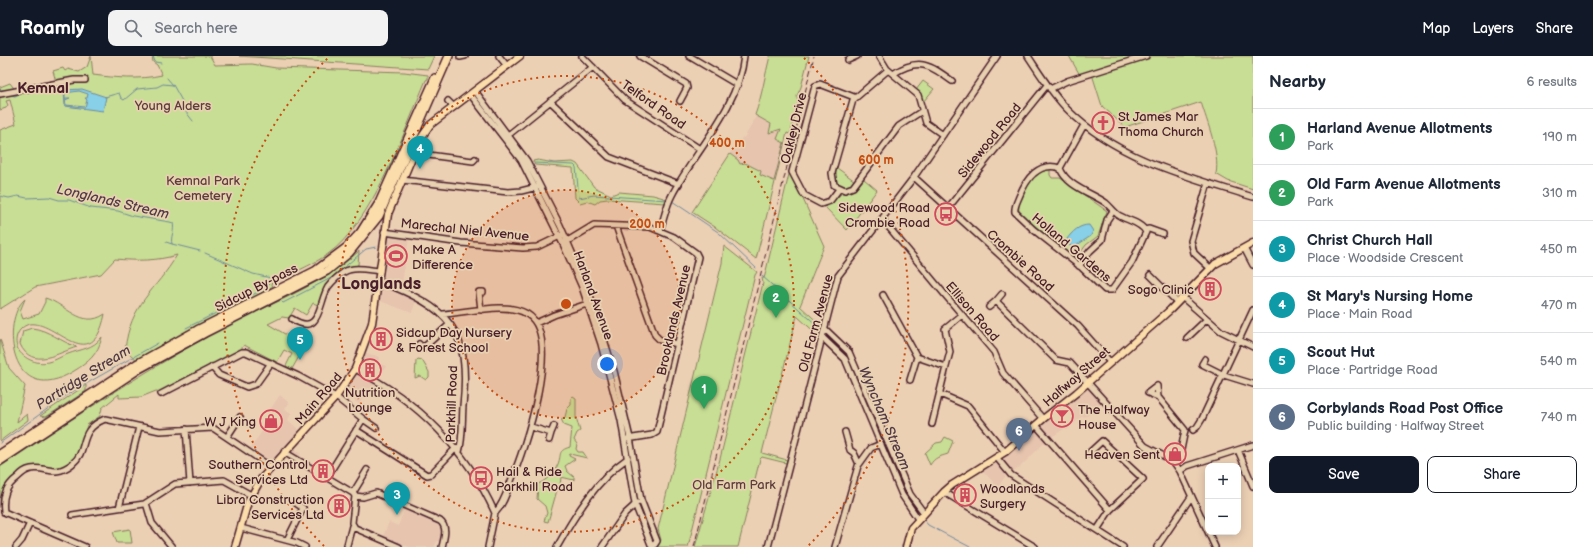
<!DOCTYPE html>
<meta charset="utf-8">
<style>
:root{--surface:#fff;--page:#f2f2f3;--text:#1f2937;--muted:#747a83;--line:#e0e1e3;--accent:#111827}
body{margin:0;font-family:"Balsamiq Sans",sans-serif;background:var(--page);color:var(--text)}
.controls{position:absolute;right:12px;bottom:12px;display:grid;overflow:hidden;border-radius:8px;box-shadow:0 2px 10px #0003}
.controls button{width:36px;height:36px;display:grid;place-items:center;padding:0;border:0;border-bottom:1px solid var(--line);background:var(--surface);color:var(--text);font:20px sans-serif}
.you{position:absolute;left:607px;top:308px;width:14px;height:14px;margin:-10px;border:3px solid #fff;border-radius:50%;background:#1a73e8;box-shadow:0 0 0 6px #1a73e833}
.badge{display:grid;place-items:center;width:26px;height:26px;border-radius:50%;background:var(--accent);color:#fff;font-size:13px;font-weight:700}
.pin{position:absolute;translate:-50% -33px;filter:drop-shadow(0 1px 2px #0008)}
.pin::after{content:'';position:absolute;top:21px;width:14px;height:12px;background:inherit;clip-path:polygon(0 0,100% 0,50% 100%)}
.list{margin:0;padding:0;list-style:none}
h2{display:flex;justify-content:space-between;align-items:center;height:52px;margin:0;padding:0 16px;font-size:17px}
h2 small{font-size:13px;font-weight:400;color:var(--muted)}
.list li{display:grid;grid-template-columns:26px 1fr auto;gap:12px;align-items:center;box-sizing:border-box;height:56px;padding:0 16px;border-top:1px solid var(--line)}
.list b{display:block;font-size:15px;white-space:nowrap}
.list p{margin:0;font-size:13px;white-space:nowrap;color:var(--muted)}
.list em{font-size:13px;font-style:normal;color:var(--muted)}
.actions{display:flex;gap:8px;padding:12px 16px}
.actions a{flex:1;padding:9px 0;border:1px solid var(--accent);border-radius:8px;text-align:center;font-size:14px;color:var(--accent)}
.actions .main{background:var(--accent);color:#fff}
.icon{flex:none;width:22px;height:22px;fill:none;stroke:currentColor;stroke-width:2;stroke-linecap:round;stroke-linejoin:round}
.map{position:relative;flex:none;width:1253px;height:491px;overflow:hidden}
header{display:flex;align-items:center;gap:24px;box-sizing:border-box;height:56px;padding:0 20px;background:var(--accent);color:#fff}
header strong{font-size:19px}
nav{display:flex;gap:22px;margin-inline-start:auto;font-size:14px}
.search{width:280px;height:36px;background:var(--page);display:flex;align-items:center;gap:10px;box-sizing:border-box;padding:0 14px;border-radius:8px;color:var(--muted);font-size:15px}
main{display:flex}
aside{flex:1;background:var(--surface)}
.map>svg:first-child{display:block}
.built{fill:#e6c4ae}
.green{fill:#c8de94;stroke:#897e60}
.water{fill:#87d0e7;stroke:#6f899c;fill-rule:evenodd}
.lines{fill:none;stroke-linecap:round;stroke-linejoin:round}
.stream{stroke:#6f899c;stroke-width:1}
.minor-casing{stroke:#4a1f2b;stroke-width:8}
.major-casing{stroke:#4a1f2b;stroke-width:9}
.highway-casing{stroke:#4a1f2b;stroke-width:10}
.minor{stroke:#e8d1b1;stroke-width:5}
.major{stroke:#fbddab;stroke-width:6}
.highway{stroke:#fbddab;stroke-width:7}
.rail{stroke:#4a1f2b;stroke-width:1;stroke-dasharray:6 3;stroke-linecap:butt}
.ring{fill:none;stroke:#c84d12;stroke-width:2;stroke-dasharray:2 4}
.labels{text-anchor:middle;stroke-width:3.5;stroke-linejoin:round;paint-order:stroke}
.street-label{font-size:13px;fill:#4a1f2b;stroke:#e8d1b1}
.park-label{font-size:13px;fill:#5d3c3b;stroke:#e8d1b1}
.poi-label{font-size:13px;fill:#4a1f2b;stroke:#e8d1b1;text-anchor:start}
.water-label{font-size:14px;font-style:italic;fill:#533a47;stroke:#e8d1b1}
.quarter-label{font-size:15px;font-weight:bold;fill:#4a1f2b;stroke:#e8d1b1}
.district-label{font-size:17px;font-weight:bold;fill:#4a1f2b;stroke:#e8d1b1}
.centre{fill:#c84d12;stroke:#e8d1b1;stroke-width:2}
.ring-label{font-size:12px;text-anchor:middle;font-weight:bold;fill:#c84d12;stroke:#e8d1b1;stroke-width:3.5;stroke-linejoin:round;paint-order:stroke}
</style>
<header>
<strong>Roamly</strong>
<div class="search"><svg class="icon" aria-label="search" viewBox="0 0 24 24"><circle cx="10" cy="10" r="6"/><path d="M15 15l6 6"/></svg>Search here</div>
<nav><a>Map</a><a>Layers</a><a>Share</a></nav>
</header>
<main>
<div class="map">
<svg width="1253" height="491" viewBox="0 0 1253 491">
<rect width="100%" height="100%" fill="#ecd0b4"/>
<filter id="ink" filterUnits="userSpaceOnUse"><feTurbulence type="fractalNoise" baseFrequency=".025" numOctaves="2"/><feDisplacementMap in="SourceGraphic" scale="8" xChannelSelector="R" yChannelSelector="G"/><feConvolveMatrix kernelMatrix="1 2 1 2 8 2 1 2 1" color-interpolation-filters="sRGB"/></filter>
<g filter="url(#ink)">
<!-- built -->
<path class="built" d="M770 0 787 76 756 203 715 171 692 156 737 86H740L742 81 744 82 750 72 756 60Z
M389 179 409 182 401 234 417 241 412 257 380 245Z
M366 297 380 301 377 307 386 310 365 343 363 342 359 348 344 337 358 315Z
M1090 330 1104 346 1087 360 1081 361 1067 374 1065 372 1047 384 1020 411 1006 419 998 431 982 414 997 405Z
M280 339 289 347 285 353 291 357 288 364 300 375 289 387 301 398 297 403 282 394 271 406 251 391 263 374 258 371Z
M405 453 441 470 439 486 437 485 434 491H409L383 480 389 466 398 470Z"/>
<!-- green -->
<path class="green" d="M91 0 93 19C116 22 139 24 162 19L157 9 153 6 152 0H210L215 9 252 8 276 12 404 16 428 19V23L426 24C405 74 372 167 328 198 311 210 290 218 271 227L273 230 258 239 137 304 125 294C130 247 156 235 177 199 157 205 136 205 115 203L101 218 35 231 0 253V74L16 68 10 44 6 45 8 49 6 52 0 54V31L10 27 16 35 56 26 53 15 63 12 65 15 68 13 79 16 87 11Z
M239 0H434L428 13Z
M770 0H809L801 31 797 40 798 47 791 76 790 78 787 77 756 203 715 171 692 156 730 98 738 104 740 108 745 107 761 115 760 119 774 125 784 87 777 83 781 73 769 77 771 68 755 59C762 40 765 19 770 0Z
M1069 0H1253V133L1228 125 1216 118C1220 97 1207 66 1201 46L1125 71 1102 50 1091 15 1080 19Z
M923 25 934 33 923 46 921 39 916 34Z
M538 104 554 107 573 106 577 108 594 131 611 139 619 136 653 139 667 143 665 147 608 143 600 144 595 148 587 145 580 147 575 142 573 112 535 109 533 105Z
M837 112 855 125C849 131 846 132 838 128L835 122Z
M1050 112V119L1052 122H1060L1107 155 1098 180 1086 189 1076 203 1019 157C1017 138 1032 117 1050 112Z
M790 114 824 190 800 250 822 270 819 280 797 260 762 397 787 404 786 407 762 401 760 403 738 491H695L720 403 763 227 762 222H764L765 219Z
M864 123 877 134 847 174 825 151 829 149 842 137 850 136 857 132Z
M724 190 757 216 755 219 688 491H658L661 484 658 473 722 207Z
M359 195 358 209C336 215 325 229 318 249L313 247 306 259 295 252 289 262 282 261 268 268 305 290 292 313 286 310 292 298 284 294 277 306 244 289 241 293 162 336 156 335 141 341 119 342V338L102 352 100 360 87 369 80 394 73 405 60 413 27 412 7 427 4 435 1 452 0 451V411C69 365 138 319 210 279 260 251 316 234 359 195Z
M45 242C66 248 82 274 105 258 90 331 45 245 20 274 16 279 15 285 17 291 21 302 37 309 48 306 55 305 61 300 68 298 81 293 93 293 102 281 98 298 89 306 74 315 10 355 0 264 25 243L20 255 23 263 39 258 45 246Z
M32 272C49 274 61 286 77 291 59 296 32 315 20 288L23 275Z
M828 279 846 295 884 381H880L845 300 828 283Z
M0 283 9 312 25 330 17 366 27 358 28 364 0 385Z
M418 303 422 304 429 316V321L426 324 420 320 415 322 416 305Z
M86 329V335L46 361 40 360Z
M573 340 576 342V361L580 375 577 377 574 384 577 388 576 393 578 396H583L587 402 570 398 569 400 575 403 565 410 567 415 574 421V424L561 421 560 431 557 434 548 466 544 465 547 457 545 450 537 443 538 428C546 425 555 416 558 408 562 398 557 395 570 391L572 372 564 369 561 363 565 361 567 353 571 349V342Z
M945 381 953 385 948 398C939 401 935 401 930 409L925 397 936 387 942 386Z
M885 382 916 452 915 455C901 433 891 408 882 383Z
M130 473 132 487H117L113 476Z"/>
<!-- water -->
<path class="water" d="M82 33 106 41 103 55 65 50 64 34ZM79 35 88 38 87 42H85L87 44 85 51 66 49 65 44 70 42H65V37Z
M1089 169 1093 175 1091 180 1074 191 1068 189 1067 183C1072 176 1079 169 1089 169Z"/>
<g class="lines">
<!-- stream -->
<path class="stream" d="M153 0 155 6 161 7
M167 22 173 29
M37 33 43 36 47 34 63 35
M0 34H3
M11 39 15 40 23 36
M105 41 119 37 121 42 124 44 137 33 157 31 163 28 173 29 182 45V51L193 65
M535 107 574 109 576 111 579 142 594 139 667 144
M0 140 9 142 18 140 27 142 49 141 59 144H69L91 152 118 155 133 160 170 166 173 167C175 175 170 181 172 188L200 195
M672 145 718 176 756 212
M166 186 172 188
M205 197 253 218 271 222
M762 220 819 271
M282 246 283 247 331 222 366 193 376 191
M186 272 264 233 268 229 269 224 273 223
M828 280 848 301 906 437 917 456
M0 387 68 338 158 287
M924 464 928 469 970 491"/>
<!-- minor casing -->
<g class="minor-casing">
<path id="minor" d="M499 0 507 10
M582 0 625 44 700 93
M640 0 686 28 687 32 680 45
M689 0 738 29
M879 0 887 13 918 39 926 67 943 79
M1028 0C1040 18 1052 38 1068 54 1117 103 1188 121 1253 141
M460 1 465 0
M848 4 857 0
M888 14 853 44 832 117 834 129 845 134 853 131 899 70 922 55
M893 18C919 1 930 9 952 25
M1050 33 1067 25 1146 0
M475 35 527 105 560 169 588 233 614 315 630 382 641 444 657 485 653 491
M0 38 74 24H85
M470 38 521 104 563 188 582 231 601 288 621 364 635 448 652 491
M448 45 454 51
M550 45 609 101 679 128
M507 80 593 11
M414 97 473 105 475 103
M1060 112C1039 105 1026 123 1019 141 1017 146 1014 151 1015 156L1034 174 1081 211 1105 234H1112L1132 206 1146 176C1142 167 1127 164 1120 160 1114 157 1111 151 1106 147 1092 137 1066 130 1060 112L1084 69
M914 121 1078 270 1110 306
M402 124 508 136 521 135 537 131
M1208 127 1191 185 1194 197 1210 212
M839 133 830 145 821 148 804 139 792 116 815 30 820 28 854 41
M948 152 1047 29
M882 163 946 240 994 296 1003 317 1043 363
M616 170 655 279 660 284 678 288
M660 174C664 163 666 150 672 139 695 95 739 51 744 0
M1145 174 1149 173 1163 178
M384 176 461 187 523 192 537 191 562 179
M566 186 594 169 650 171 674 181 696 197 698 201 657 376 652 379 627 383
M1244 192 1253 209
M1079 210 1090 195 1102 184 1107 164 1113 155
M1150 219 1177 246
M379 225C449 252 471 272 463 350 462 364 463 383 459 396
M883 239 917 301 946 311 950 296 945 273 962 259
M1182 241 1221 275 1253 291
M996 245 1002 238
M989 251 996 245 1056 304 1070 307 1145 390 1173 405 1180 415 1215 491
M481 254 479 236H483
M443 258C467 257 506 245 527 258 564 280 524 394 511 425 507 436 503 449 495 457
M292 263C321 281 318 248 328 231 332 226 338 220 344 216 354 210 369 214 380 215
M536 267 554 259 590 247
M825 273 849 296 910 438 924 457
M823 282 845 303 902 439 918 463
M1187 282 1206 264
M419 288 423 292 450 268
M1205 303 1202 308 1224 319 1253 328
M212 311 219 319 247 331 256 328 271 307
M355 313C417 344 467 394 495 457L488 491
M910 324 917 301
M161 338 242 296H246L298 320 336 341 363 363 327 421
M940 338 968 350 1005 396
M1158 341 1148 337 1157 330 1158 341 1185 374 1180 399 1175 408
M363 363 376 372
M932 368 946 311
M1036 369 1110 454
M531 371 551 377 549 384
M186 373 190 427
M356 374 427 419 431 418 456 392
M1193 374 1197 371 1202 363 1253 254
M845 376 850 394 854 397 859 408
M551 377 554 370
M227 381 240 361
M1238 394 1253 430
M284 396 353 437 355 440 352 467 355 472 399 491
M1089 397 1102 385 1143 423 1110 454 1097 474
M997 402 1011 419 1123 491
M1180 415 1187 410 1253 389
M944 436 1035 491
M353 437 367 414
M355 440 363 441 376 437 440 465C448 471 444 482 442 491
M146 447 152 467 172 491
M119 452 139 371
M4 456C2 440 6 430 18 421 22 417 25 414 31 413 47 410 54 422 72 408 90 394 76 375 105 363L160 375 213 372 271 411
M4 456 85 491
M72 459 144 448 175 428 224 424 251 439
M241 472 297 487 305 491
M287 484 303 452 297 448
M347 489 352 470
M16 491 22 484 30 467
M557 491C575 459 597 423 628 402
M602 491 625 458 637 447
M768 491 838 220 914 121 997 0
M835 491 858 410 871 392 881 388
M1157 491 1191 441"/>
</g>
<!-- major casing -->
<g class="major-casing">
<path id="major" d="M235 491 248 446 261 423 336 341 355 313 372 267 388 158 419 85 430 69 520 0
M906 491 911 472 944 436 952 429 1005 396 1043 363 1076 337 1170 254 1215 208 1253 187"/>
</g>
<!-- highway casing -->
<g class="highway-casing">
<path id="highway" d="M0 398 138 307 197 274 315 215 347 191 360 177 379 147 435 22
M0 405 139 313 205 277 327 215 349 197 379 160 449 0"/>
</g>
<!-- minor -->
<use href="#minor" class="minor"/>
<!-- major -->
<use href="#major" class="major"/>
<!-- highway -->
<use href="#highway" class="highway"/>
<!-- rail -->
<path class="rail" d="M694 491 814 0"/>
</g>
</g>
<!-- distance rings -->
<circle cx="566" cy="248" r="114" fill="#c84d12" fill-opacity=".12"/>
<g class="ring">
<circle cx="566" cy="248" r="114"/>
<circle cx="566" cy="248" r="228"/>
<path d="M324 490A342 342 0 0 1 328 2M804 2A342 342 0 0 1 808 490"/>
</g>
<!-- icons -->
<defs>
<g id="church-ring" transform="scale(1.15)"><circle r="9.5" fill="#e8d1b1" stroke="#d1495b" stroke-width="1.5"/><path d="M-1.2-6h2.4v3.5h3.3v2.4h-3.3V6h-2.4V-.1h-3.3v-2.4h3.3Z" fill="#d1495b"/></g>
<g id="bus-ring" transform="scale(1.15)"><circle r="9.5" fill="#e8d1b1" stroke="#d1495b" stroke-width="1.5"/><path d="M-5-6H5V4H4V6H2V4H-2V6H-4V4H-5ZM-3.5-4V0h7V-4ZM-3.5 1.2v1.5H-2V1.2ZM2 1.2v1.5H3.5V1.2Z" fill="#d1495b"/></g>
<g id="stadium-ring" transform="scale(1.15)"><circle r="9.5" fill="#e8d1b1" stroke="#d1495b" stroke-width="1.5"/><path d="M0-5a6.5 5 0 1 0 0 10a6.5 5 0 1 0 0-10ZM-3.5-1.8h7v3.6h-7Z" fill="#d1495b"/></g>
<g id="building-ring" transform="scale(1.15)"><circle r="9.5" fill="#e8d1b1" stroke="#d1495b" stroke-width="1.5"/><path d="M-4-6H4V6H1V3H-1V6H-4ZM-2.5-4.3h1.7v1.8h-1.7ZM.8-4.3h1.7v1.8H.8ZM-2.5-1h1.7V.8h-1.7ZM.8-1h1.7V.8H.8Z" fill="#d1495b"/></g>
<g id="bar-ring" transform="scale(1.15)"><circle r="9.5" fill="#e8d1b1" stroke="#d1495b" stroke-width="1.5"/><path d="M-6-5H6L.8 .8V4.5H3.5V6h-7V4.5H-.8V.8Z" fill="#d1495b"/></g>
<g id="shop-ring" transform="scale(1.15)"><circle r="9.5" fill="#e8d1b1" stroke="#d1495b" stroke-width="1.5"/><path d="M-5-2.5h2.3a2.7 3.5 0 0 1 5.4 0H5L5.5 6h-11ZM-1.5-2.5h3a1.5 2.3 0 0 0-3 0Z" fill="#d1495b"/></g>
</defs>
<g fill-rule="evenodd">
<use href="#church-ring" x="1103" y="67"/>
<use href="#bus-ring" x="946" y="158"/>
<use href="#stadium-ring" x="396" y="200"/>
<use href="#building-ring" x="1210" y="233"/>
<use href="#building-ring" x="381" y="283"/>
<use href="#building-ring" x="370" y="314"/>
<use href="#bar-ring" x="1062" y="360"/>
<use href="#shop-ring" x="271" y="365"/>
<use href="#shop-ring" x="1175" y="398"/>
<use href="#building-ring" x="323" y="415"/>
<use href="#bus-ring" x="481" y="422"/>
<use href="#building-ring" x="965" y="439"/>
<use href="#building-ring" x="339" y="450"/>
</g>
<g class="labels">
<!-- street labels -->
<g class="street-label">
<text transform="translate(654 48) rotate(35)" y="5">Telford Road</text>
<text transform="translate(793 72) rotate(-76)" y="5">Oakley Drive</text>
<text transform="translate(989 84) rotate(-51)" y="5">Sidewood Road</text>
<text transform="translate(465 173) rotate(6)" y="5">Marechal Niel Avenue</text>
<text transform="translate(1072 191) rotate(40)" y="5">Holland Gardens</text>
<text transform="translate(1021 204) rotate(42)" y="5">Crombie Road</text>
<text transform="translate(256 231) rotate(-27)" y="5">Sidcup By-pass</text>
<text transform="translate(594 239) rotate(70)" y="5">Harland Avenue</text>
<text transform="translate(973 255) rotate(49)" y="5">Ellison Road</text>
<text transform="translate(673 264) rotate(-77)" y="5">Brooklands Avenue</text>
<text transform="translate(815 267) rotate(-75)" y="5">Old Farm Avenue</text>
<text transform="translate(1076 320) rotate(-41)" y="5">Halfway Street</text>
<text transform="translate(318 342) rotate(-49)" y="5">Main Road</text>
<text transform="translate(451 348) rotate(-88)" y="5">Parkhill Road</text>
</g>
<!-- park labels -->
<g class="park-label">
<text x="173" y="54">Young Alders</text>
<text x="203" y="129">Kemnal Park<tspan x="203" dy="15">Cemetery</tspan></text>
<text x="734" y="433">Old Farm Park</text>
</g>
<!-- poi labels -->
<g class="poi-label">
<text x="1118" y="65">St James Mar<tspan x="1118" dy="15">Thoma Church</tspan></text>
<text x="930" y="156" text-anchor="end">Sidewood Road<tspan x="930" dy="15">Crombie Road</tspan></text>
<text x="412" y="198">Make A<tspan x="412" dy="15">Difference</tspan></text>
<text x="1194" y="238" text-anchor="end">Sogo Clinic</text>
<text x="396" y="281">Sidcup Day Nursery<tspan x="396" dy="15">&amp; Forest School</tspan></text>
<text x="370" y="341" text-anchor="middle">Nutrition<tspan x="370" dy="15">Lounge</tspan></text>
<text x="1078" y="358">The Halfway<tspan x="1078" dy="15">House</tspan></text>
<text x="256" y="370" text-anchor="end">W J King</text>
<text x="1160" y="403" text-anchor="end">Heaven Sent</text>
<text x="308" y="413" text-anchor="end">Southern Control<tspan x="308" dy="15">Services Ltd</tspan></text>
<text x="496" y="420">Hail &amp; Ride<tspan x="496" dy="15">Parkhill Road</tspan></text>
<text x="980" y="437">Woodlands<tspan x="980" dy="15">Surgery</tspan></text>
<text x="324" y="448" text-anchor="end">Libra Construction<tspan x="324" dy="15">Services Ltd</tspan></text>
</g>
<!-- water labels -->
<g class="water-label">
<text transform="translate(113 145) rotate(13)" y="5">Longlands Stream</text>
<text transform="translate(83 321) rotate(-32)" y="5">Partridge Stream</text>
<text transform="translate(885 362) rotate(67)" y="5">Wyncham Stream</text>
</g>
<!-- quarter labels -->
<g class="quarter-label">
<text x="43" y="37">Kemnal</text>
</g>
<!-- district labels -->
<g class="district-label">
<text x="381" y="233">Longlands</text>
</g>
</g>
<circle cx="566" cy="248" r="6" class="centre"/>
<g class="ring-label">
<text x="727" y="91">400 m</text>
<text x="876" y="108">600 m</text>
<text x="647" y="172">200 m</text>
</g>
</svg>
<div class="controls">
<button>+</button>
<button>−</button>
</div>
<div class="you"></div>
<div class="pin badge" style="left:704px;top:353px;background:#2e9e5b">1</div>
<div class="pin badge" style="left:776px;top:262px;background:#2e9e5b">2</div>
<div class="pin badge" style="left:397px;top:459px;background:#0f9aa8">3</div>
<div class="pin badge" style="left:420px;top:113px;background:#0f9aa8">4</div>
<div class="pin badge" style="left:300px;top:304px;background:#0f9aa8">5</div>
<div class="pin badge" style="left:1019px;top:395px;background:#5c6f8a">6</div>
</div>
<aside>
<h2>Nearby<small>6 results</small></h2>
<ul class="list">
<li><span class="badge" style="background:#2e9e5b">1</span><div><b>Harland Avenue Allotments</b><p>Park</p></div><em>190 m</em></li>
<li><span class="badge" style="background:#2e9e5b">2</span><div><b>Old Farm Avenue Allotments</b><p>Park</p></div><em>310 m</em></li>
<li><span class="badge" style="background:#0f9aa8">3</span><div><b>Christ Church Hall</b><p>Place · Woodside Crescent</p></div><em>450 m</em></li>
<li><span class="badge" style="background:#0f9aa8">4</span><div><b>St Mary's Nursing Home</b><p>Place · Main Road</p></div><em>470 m</em></li>
<li><span class="badge" style="background:#0f9aa8">5</span><div><b>Scout Hut</b><p>Place · Partridge Road</p></div><em>540 m</em></li>
<li><span class="badge" style="background:#5c6f8a">6</span><div><b>Corbylands Road Post Office</b><p>Public building · Halfway Street</p></div><em>740 m</em></li>
</ul>
<div class="actions"><a class="main">Save</a><a>Share</a></div>
</aside>
</main>
